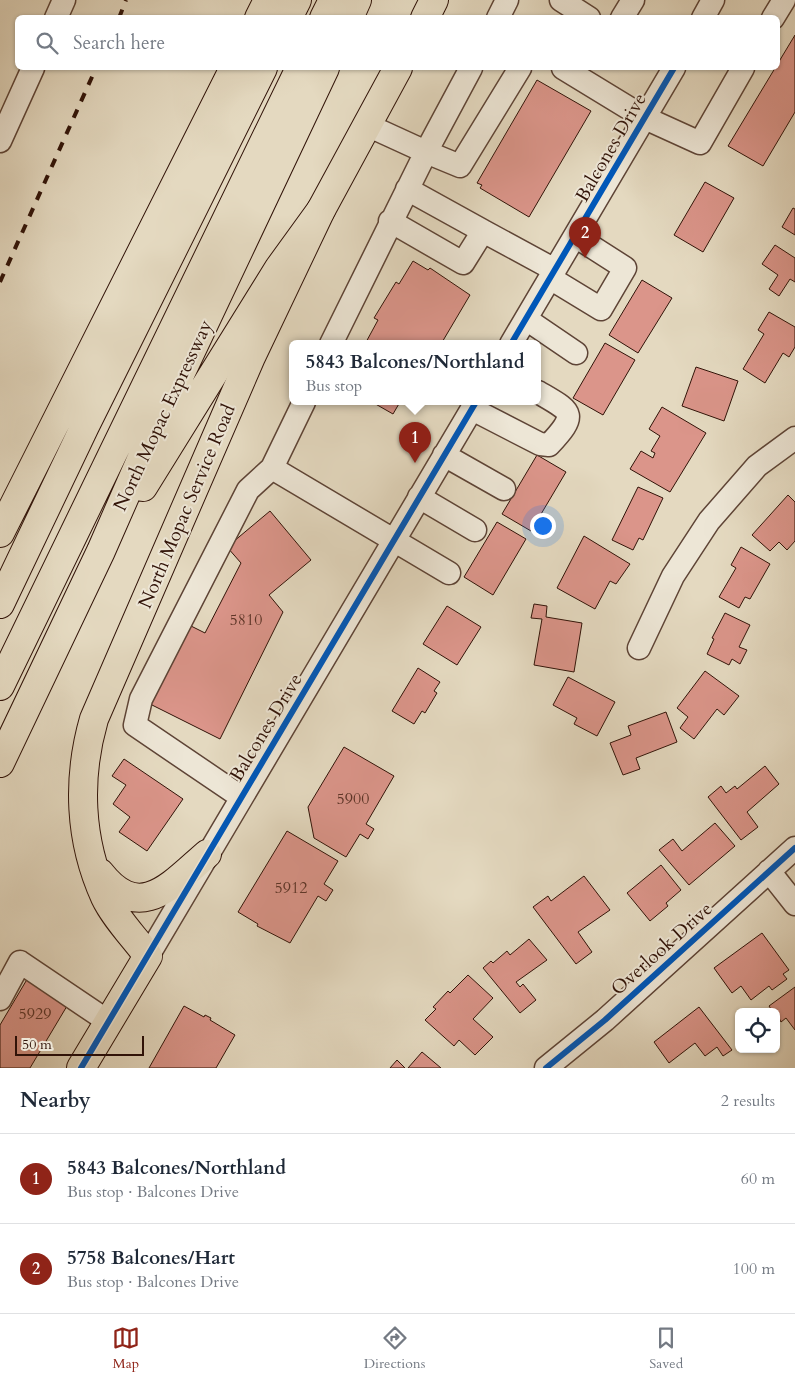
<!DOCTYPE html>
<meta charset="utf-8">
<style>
:root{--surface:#fff;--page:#f2f2f3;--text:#1f2937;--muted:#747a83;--line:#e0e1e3;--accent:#8f2418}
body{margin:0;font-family:Cardo,serif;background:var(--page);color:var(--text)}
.controls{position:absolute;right:15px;bottom:15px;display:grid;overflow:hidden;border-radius:8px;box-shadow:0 1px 4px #0004}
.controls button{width:45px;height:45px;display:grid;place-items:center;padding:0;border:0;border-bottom:1px solid var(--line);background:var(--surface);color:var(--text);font:25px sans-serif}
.scale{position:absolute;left:15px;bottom:12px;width:129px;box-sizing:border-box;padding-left:5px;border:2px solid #311308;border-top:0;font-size:14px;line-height:18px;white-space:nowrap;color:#311308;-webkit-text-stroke:4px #ede6d6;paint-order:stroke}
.you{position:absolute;left:542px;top:525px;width:18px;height:18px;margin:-12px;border:4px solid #fff;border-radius:50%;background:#1a73e8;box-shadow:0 0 0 8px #1a73e833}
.badge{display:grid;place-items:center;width:32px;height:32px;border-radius:50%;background:var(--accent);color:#fff;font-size:16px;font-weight:700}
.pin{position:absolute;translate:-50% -41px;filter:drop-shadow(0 1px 2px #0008)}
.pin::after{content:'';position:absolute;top:26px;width:18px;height:15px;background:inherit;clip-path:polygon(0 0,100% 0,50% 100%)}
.popup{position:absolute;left:289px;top:340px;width:252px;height:65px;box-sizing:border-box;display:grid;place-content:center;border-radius:8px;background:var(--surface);filter:drop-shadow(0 1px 4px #0005);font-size:16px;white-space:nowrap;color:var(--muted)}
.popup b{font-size:19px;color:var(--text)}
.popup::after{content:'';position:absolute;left:50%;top:100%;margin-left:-10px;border:10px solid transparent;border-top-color:var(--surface)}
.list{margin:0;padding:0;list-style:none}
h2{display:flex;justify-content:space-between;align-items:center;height:65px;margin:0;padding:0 20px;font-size:21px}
h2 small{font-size:16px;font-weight:400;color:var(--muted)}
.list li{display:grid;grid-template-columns:32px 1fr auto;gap:15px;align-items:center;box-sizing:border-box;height:90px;padding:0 20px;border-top:1px solid var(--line)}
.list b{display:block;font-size:19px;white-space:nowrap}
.list p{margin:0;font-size:16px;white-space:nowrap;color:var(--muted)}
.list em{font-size:16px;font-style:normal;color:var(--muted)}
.icon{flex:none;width:28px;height:28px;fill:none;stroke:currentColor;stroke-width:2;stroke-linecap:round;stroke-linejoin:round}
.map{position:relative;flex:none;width:795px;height:1068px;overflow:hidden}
.search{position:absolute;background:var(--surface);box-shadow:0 1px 4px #0004;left:15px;right:15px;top:15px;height:55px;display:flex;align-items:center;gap:12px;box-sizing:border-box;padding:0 18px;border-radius:8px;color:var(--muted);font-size:19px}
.sheet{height:245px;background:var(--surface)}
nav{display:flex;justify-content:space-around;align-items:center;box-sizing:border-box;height:70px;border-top:1px solid var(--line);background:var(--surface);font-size:14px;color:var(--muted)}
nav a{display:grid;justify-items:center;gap:2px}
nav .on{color:var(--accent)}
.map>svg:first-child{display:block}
.building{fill:#db958a;stroke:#311308}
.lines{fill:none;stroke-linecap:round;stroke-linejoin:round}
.minor-casing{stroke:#5e4436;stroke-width:25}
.major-casing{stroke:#311308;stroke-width:30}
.highway-casing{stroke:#311308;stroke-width:30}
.minor{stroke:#ede6d6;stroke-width:22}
.major{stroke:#e4d9c0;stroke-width:28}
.highway{stroke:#e4d9c0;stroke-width:28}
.rail{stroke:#311308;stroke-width:4;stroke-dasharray:9 9;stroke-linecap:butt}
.cycleway-casing{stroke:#ede6d6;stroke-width:9}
.cycleway{stroke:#0057b8;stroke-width:6}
.labels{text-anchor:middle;stroke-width:4;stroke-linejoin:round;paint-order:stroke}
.number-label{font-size:16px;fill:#5c3428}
.street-label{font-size:19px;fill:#311308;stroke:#ede6d6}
</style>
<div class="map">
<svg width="795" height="1068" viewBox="0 0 795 1068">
<rect width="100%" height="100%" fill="#e4d9c0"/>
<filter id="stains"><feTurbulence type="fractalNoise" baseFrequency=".004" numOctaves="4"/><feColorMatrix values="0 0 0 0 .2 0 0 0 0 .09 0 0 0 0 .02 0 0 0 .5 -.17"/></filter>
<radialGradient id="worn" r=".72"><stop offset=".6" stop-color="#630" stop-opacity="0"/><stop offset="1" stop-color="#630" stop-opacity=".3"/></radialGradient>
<!-- building -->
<path class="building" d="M795 35V112L763 166 728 146Z
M537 80 591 111 529 217 480 188 482 185 477 183Z
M705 182 734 198 703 252 674 235Z
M793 208 795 209V235L782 227Z
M775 245 795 258V282L790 279 779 296 769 289 778 275 762 264Z
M413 261 428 270 430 268 470 295 441 344H365L378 320 374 318 396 282 399 284Z
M642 280 672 298 638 353 609 335Z
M769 312 795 327V347L789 357 783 353 765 383 743 369 764 334 758 330Z
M605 343 635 360 603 415 573 398Z
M696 367 738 381 724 421 682 406Z
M372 402H400L393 414Z
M662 407 706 433 670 492 630 469 641 451 653 458 655 453 651 451 660 436 649 429Z
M537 455 566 472 531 531 502 514Z
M638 487 663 498 643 540 639 538 633 550 612 540Z
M788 495 795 502V541L787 550 779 542 770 551 752 535Z
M270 511 311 560 269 595 283 612 220 739 150 704 189 625 205 633 241 563 227 547Z
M497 522 526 539 493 595 464 577Z
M584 536 630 564 616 584 610 581 595 609 557 588Z
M741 547 770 564 750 599 745 597 739 608 719 597 736 568 731 565Z
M534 604 547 606 546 617 582 623 574 672 534 665 542 619 531 618Z
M447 606 481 627 457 665 423 644Z
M725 613 750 625 739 647 747 650 740 664 732 659 729 665 707 654 714 639 712 638Z
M418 668 440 682 434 691 437 693 425 713 422 711 414 724 392 711Z
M705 671 739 696 724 715 717 709 694 739 680 728 688 717 677 708Z
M568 677 615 702 597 736 574 724 577 718 553 705Z
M666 712 677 742 636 758 640 769 623 775 610 743 631 735 628 726Z
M344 747 394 776 366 824 374 829 368 839 360 834 346 857 314 838 308 807Z
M124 759 183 799 147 851 119 832 130 817 113 804 126 785 112 776Z
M765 766 779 784 747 812 758 827 741 840 708 797 721 786 726 793 735 786 737 789Z
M715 823 735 846 689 885 659 850 673 839 682 851Z
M287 831 338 861 324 884 333 890 326 901 318 896 290 943 257 926 258 924 238 912Z
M661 865 681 890 666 903 668 906 650 921 627 893Z
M584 876 610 910 578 932 592 952 576 964 533 907 548 896 551 901Z
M762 933 789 970 783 974 787 979 772 990 769 986 751 1000 741 986 732 993 714 968Z
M529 939 547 960 516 982 520 987 523 984 536 1000 520 1013 483 968 491 961 493 963 507 951 510 955Z
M468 975 493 998 473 1019 493 1037 475 1055 459 1040 454 1046 425 1020 436 1009 433 1007 448 991 450 993Z
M29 976 70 1001 30 1068H0V1025Z
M795 987V1030L786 1018 781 1022 776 1012H773L769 1006Z
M184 1006 204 1017 205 1015 211 1018 210 1020 235 1035 216 1068H149Z
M699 1007 732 1050 723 1056 717 1047 705 1056 695 1043 669 1063 654 1042Z
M422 1052 441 1068H408Z
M397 1060 405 1068H390Z"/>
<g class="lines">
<!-- minor casing -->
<g class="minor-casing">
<path id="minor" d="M561 0 589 18
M56 18 64 0
M498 18 507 0
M622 18 633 0
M703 18 713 0
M773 18 784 0
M471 68 426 152 460 166 520 68
M563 68 645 118 700 143 743 68
M0 141 33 68
M390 221 463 263 483 231 407 189
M483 231 555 270
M550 278 601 309 625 268 575 236
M526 319 576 353
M331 344 426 152 367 125
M511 344 674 68
M304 402 272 468 449 573
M472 409 540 444 549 445C579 413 572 412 538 392
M444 455 504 489
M419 497 475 530
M639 648 673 576 709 521 757 466 795 438
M241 797 135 725 141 699 248 490 272 468
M769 871 795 904
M148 956 476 402
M0 999 20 962 109 1022
M546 1068 605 1020 795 848"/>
</g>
<!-- major casing -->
<g class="major-casing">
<path id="major" d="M425 18 434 0
M100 873C140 924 171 885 207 854
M81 1068 148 956C134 937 115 918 105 897 79 840 77 778 94 719L251 357 321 210 398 68"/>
</g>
<!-- highway casing -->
<g class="highway-casing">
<path id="highway" d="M259 18 268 0
M288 18 297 0
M324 18 333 0
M349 18 357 0
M143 487 279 268 321 210
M0 533 234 68
M0 604 85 426 263 68
M0 686 300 68
M0 763 101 551 158 421 325 68"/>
</g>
<!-- minor -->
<use href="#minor" class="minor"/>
<!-- major -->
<use href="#major" class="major"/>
<!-- highway -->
<use href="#highway" class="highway"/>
<!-- rail -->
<path class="rail" d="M119 18 126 0
M0 282 96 68"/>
<!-- cycleway casing -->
<g class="cycleway-casing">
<path id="cycleway" d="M511 344 674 68
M81 1068 476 402
M546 1068 605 1020 795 848"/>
</g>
<!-- cycleway -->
<use href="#cycleway" class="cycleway"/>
</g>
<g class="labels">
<!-- number labels -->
<g class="number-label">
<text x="246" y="625">5810</text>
<text x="353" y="804">5900</text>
<text x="291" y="893">5912</text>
<text x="35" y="1019">5929</text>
</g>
<!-- street labels -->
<g class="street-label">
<text transform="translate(610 147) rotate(-60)" y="7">Balcones Drive</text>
<text transform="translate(162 415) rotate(-65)" y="7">North Mopac Expressway</text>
<text transform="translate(186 506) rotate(-67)" y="7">North Mopac Service Road</text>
<text transform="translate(265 727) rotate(-59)" y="7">Balcones Drive</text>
<text transform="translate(661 948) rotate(-42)" y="7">Overlook Drive</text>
</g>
</g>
<rect width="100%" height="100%" filter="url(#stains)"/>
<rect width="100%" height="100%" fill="url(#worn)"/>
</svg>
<div class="controls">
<button><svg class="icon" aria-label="locate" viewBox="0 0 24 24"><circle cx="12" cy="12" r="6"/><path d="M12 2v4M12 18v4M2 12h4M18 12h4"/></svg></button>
</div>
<div class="scale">50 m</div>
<div class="you"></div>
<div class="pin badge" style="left:415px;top:463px">1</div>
<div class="popup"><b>5843 Balcones/Northland</b>Bus stop</div>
<div class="pin badge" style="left:585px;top:258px">2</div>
<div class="search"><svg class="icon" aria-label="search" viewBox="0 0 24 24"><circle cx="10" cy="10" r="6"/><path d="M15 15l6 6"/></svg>Search here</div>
</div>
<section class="sheet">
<h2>Nearby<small>2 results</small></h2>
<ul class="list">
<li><span class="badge">1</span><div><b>5843 Balcones/Northland</b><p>Bus stop · Balcones Drive</p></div><em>60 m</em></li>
<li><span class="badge">2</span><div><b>5758 Balcones/Hart</b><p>Bus stop · Balcones Drive</p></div><em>100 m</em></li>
</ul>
</section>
<nav>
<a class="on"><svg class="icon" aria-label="map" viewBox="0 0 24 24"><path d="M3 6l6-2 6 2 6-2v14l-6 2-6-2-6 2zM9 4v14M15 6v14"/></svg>Map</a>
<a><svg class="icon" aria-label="directions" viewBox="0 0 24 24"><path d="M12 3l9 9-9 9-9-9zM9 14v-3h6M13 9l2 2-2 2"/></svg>Directions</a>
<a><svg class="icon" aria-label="saved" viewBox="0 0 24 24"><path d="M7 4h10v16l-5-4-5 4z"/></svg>Saved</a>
</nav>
